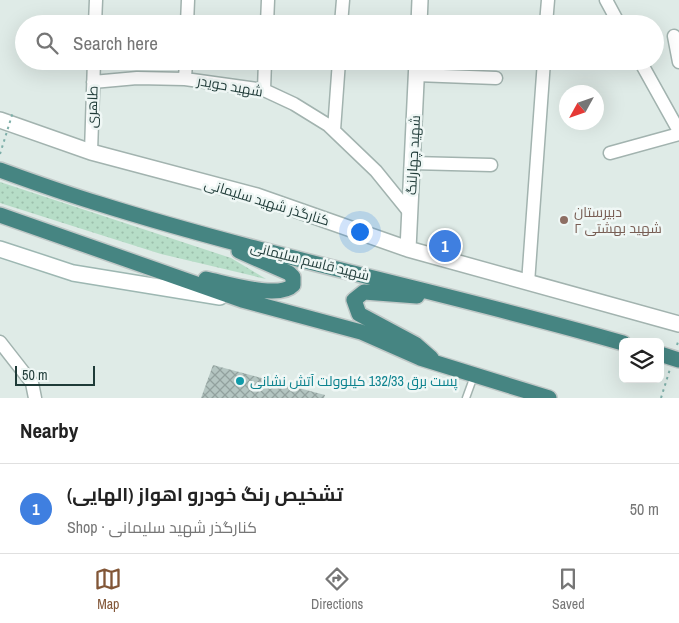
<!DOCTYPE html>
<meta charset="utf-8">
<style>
:root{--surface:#fff;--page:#f6f6f6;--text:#222;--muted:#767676;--line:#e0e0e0;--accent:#825637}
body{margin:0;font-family:"Archivo Narrow",Cairo,sans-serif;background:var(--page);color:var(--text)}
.controls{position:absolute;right:15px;bottom:15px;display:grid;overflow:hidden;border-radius:8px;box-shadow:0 5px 20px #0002}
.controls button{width:45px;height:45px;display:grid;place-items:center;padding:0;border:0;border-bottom:1px solid var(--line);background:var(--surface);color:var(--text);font:25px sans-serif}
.compass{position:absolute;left:559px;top:85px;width:45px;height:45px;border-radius:50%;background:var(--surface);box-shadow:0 5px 20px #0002;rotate:230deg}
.scale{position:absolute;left:15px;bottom:12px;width:80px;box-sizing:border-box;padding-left:5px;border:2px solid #1f3b38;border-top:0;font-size:14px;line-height:18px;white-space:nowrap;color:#1f3b38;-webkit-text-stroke:4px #eff7f5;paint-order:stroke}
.you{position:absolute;left:359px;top:231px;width:18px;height:18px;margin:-12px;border:4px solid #fff;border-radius:50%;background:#1a73e8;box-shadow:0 0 0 8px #1a73e833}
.badge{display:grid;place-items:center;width:32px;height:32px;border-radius:50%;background:var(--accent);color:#fff;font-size:16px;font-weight:700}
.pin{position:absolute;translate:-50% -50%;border:2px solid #fff;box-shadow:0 1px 5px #0006}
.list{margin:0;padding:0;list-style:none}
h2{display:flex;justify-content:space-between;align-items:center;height:65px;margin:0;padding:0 20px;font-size:21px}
h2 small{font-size:16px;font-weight:400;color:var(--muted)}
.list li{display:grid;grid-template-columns:32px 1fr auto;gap:15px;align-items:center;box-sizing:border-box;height:90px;padding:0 20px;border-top:1px solid var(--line)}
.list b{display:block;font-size:19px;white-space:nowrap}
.list p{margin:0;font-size:16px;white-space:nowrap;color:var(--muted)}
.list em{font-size:16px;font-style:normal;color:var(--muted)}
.icon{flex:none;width:28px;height:28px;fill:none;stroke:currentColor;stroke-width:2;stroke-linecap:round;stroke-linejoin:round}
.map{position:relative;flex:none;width:679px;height:398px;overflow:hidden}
.search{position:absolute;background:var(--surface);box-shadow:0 5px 20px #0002;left:15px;right:15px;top:15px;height:55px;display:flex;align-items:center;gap:12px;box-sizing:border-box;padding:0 18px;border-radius:28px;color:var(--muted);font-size:19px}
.sheet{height:155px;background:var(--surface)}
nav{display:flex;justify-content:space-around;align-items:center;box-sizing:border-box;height:70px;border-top:1px solid var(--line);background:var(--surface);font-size:14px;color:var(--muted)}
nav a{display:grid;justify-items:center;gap:2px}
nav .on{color:var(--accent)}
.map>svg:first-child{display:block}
.grass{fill:url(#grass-dots)}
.building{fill:url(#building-cross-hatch)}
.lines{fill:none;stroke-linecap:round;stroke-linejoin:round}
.service-casing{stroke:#a2b3af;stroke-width:9}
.minor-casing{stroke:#a2b3af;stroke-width:15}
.tertiary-casing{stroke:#a2b3af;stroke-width:18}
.secondary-casing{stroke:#9db7b2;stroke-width:18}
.trunk-casing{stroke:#c0c8c7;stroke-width:18}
.path{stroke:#7eafa9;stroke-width:2;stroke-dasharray:2.5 4;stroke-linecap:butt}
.service{stroke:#fff;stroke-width:6}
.minor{stroke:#fff;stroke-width:12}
.tertiary{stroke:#fff;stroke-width:15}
.secondary{stroke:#fff;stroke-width:15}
.trunk{stroke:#468582;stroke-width:15}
.path-bridge{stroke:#7eafa9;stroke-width:2;stroke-dasharray:2.5 4;stroke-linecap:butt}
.education-dot{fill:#8d6e63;stroke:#eff7f5;stroke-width:2}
.culture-dot{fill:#0f9aa8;stroke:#eff7f5;stroke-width:2}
.labels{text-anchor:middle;stroke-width:5;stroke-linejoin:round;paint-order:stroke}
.street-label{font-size:14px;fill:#1f3b38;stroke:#eff7f5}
.education-label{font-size:14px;fill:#785e54;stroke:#eff7f5;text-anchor:start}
.culture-label{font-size:14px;fill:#0d838f;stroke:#eff7f5;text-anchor:start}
</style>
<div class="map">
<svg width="679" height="398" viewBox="0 0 679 398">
<defs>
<pattern id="grass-dots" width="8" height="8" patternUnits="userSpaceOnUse" patternTransform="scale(1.25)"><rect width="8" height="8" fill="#b6ddc7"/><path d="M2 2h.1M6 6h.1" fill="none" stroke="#9cbfac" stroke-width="1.8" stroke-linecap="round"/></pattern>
<pattern id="building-cross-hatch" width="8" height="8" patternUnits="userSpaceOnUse" patternTransform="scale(1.25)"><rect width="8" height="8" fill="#b4c5c1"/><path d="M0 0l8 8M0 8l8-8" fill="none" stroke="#92a19e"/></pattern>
</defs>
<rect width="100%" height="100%" fill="#dfebe7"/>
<!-- grass -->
<path class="grass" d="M0 182 231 258 266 279 161 254 0 203Z"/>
<!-- building -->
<path class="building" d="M213 365 325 395 324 398H201Z"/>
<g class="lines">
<!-- service casing -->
<g class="service-casing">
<path id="service" d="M466 398 474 376"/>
</g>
<!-- minor casing -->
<g class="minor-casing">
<path id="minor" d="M606 0 619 24
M95 24 96 0
M187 24 188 0
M267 24 268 0
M341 24 343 0
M546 24 548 0
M674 36 679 62
M640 61 679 131
M416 75 496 78
M185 79 186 61
M93 82 137 78 185 79 264 90 294 104 328 125 376 171 410 213
M264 90 265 61
M334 130 339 61
M91 152 94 61
M610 153 679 134
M412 163 491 165
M528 283 544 61
M0 342 32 383 35 398"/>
</g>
<!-- tertiary casing -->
<g class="tertiary-casing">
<path id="tertiary" d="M419 24 420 0
M0 120 91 152 257 196 408 249 679 324
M408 249 417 61"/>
</g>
<!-- secondary casing -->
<g class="secondary-casing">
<path id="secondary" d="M0 249 73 273 220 297"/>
</g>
<!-- trunk casing -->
<g class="trunk-casing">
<path id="trunk" d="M0 170C33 182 67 194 100 204 272 258 450 293 623 343
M0 215 242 300 361 332 420 358 549 398
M206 279C226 283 279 300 293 285V277L289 273 239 251
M417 296 364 292 354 300 359 314 415 344 431 358
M660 354 679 360"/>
</g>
<!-- path -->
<path class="path" d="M677 345 679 339
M661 398 670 369"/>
<!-- service -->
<use href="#service" class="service"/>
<!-- minor -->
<use href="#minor" class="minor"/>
<!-- tertiary -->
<use href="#tertiary" class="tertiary"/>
<!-- secondary -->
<use href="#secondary" class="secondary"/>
<!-- trunk -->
<use href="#trunk" class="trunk"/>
<!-- path-bridge -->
<path class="path-bridge" d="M0 154 13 112"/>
</g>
<!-- markers -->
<circle class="education-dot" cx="564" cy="220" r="5"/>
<circle class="culture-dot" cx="240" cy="381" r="5"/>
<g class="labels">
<!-- street labels -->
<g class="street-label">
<text transform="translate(230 86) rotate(10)" y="5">شهید حویدر</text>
<text transform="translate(92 107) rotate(-88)" y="5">طاهری</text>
<text transform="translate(413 155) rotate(-87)" y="5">شهید چهارلنگ</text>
<text transform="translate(267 202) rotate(17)" y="5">کنارگذر شهید سلیمانی</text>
<text transform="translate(310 261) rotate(14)" y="5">شهید قاسم سلیمانی</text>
</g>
<!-- education labels -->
<g class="education-label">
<text x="574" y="217">دبیرستان<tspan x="574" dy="16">شهید بهشتی ۲</tspan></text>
</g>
<!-- culture labels -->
<g class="culture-label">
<text x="250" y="386">پست برق 132/33 کیلوولت آتش نشانی</text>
</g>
</g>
</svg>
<div class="controls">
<button><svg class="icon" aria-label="layers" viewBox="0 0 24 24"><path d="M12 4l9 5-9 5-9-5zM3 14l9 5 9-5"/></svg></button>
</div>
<svg class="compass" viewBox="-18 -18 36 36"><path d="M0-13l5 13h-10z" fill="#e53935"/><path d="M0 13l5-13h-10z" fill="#767676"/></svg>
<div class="scale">50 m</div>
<div class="you"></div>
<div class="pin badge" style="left:445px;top:246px;background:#3f7fe0">1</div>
<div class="search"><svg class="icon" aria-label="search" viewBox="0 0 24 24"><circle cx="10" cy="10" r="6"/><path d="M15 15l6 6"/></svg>Search here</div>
</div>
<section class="sheet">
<h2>Nearby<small></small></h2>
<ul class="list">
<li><span class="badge" style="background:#3f7fe0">1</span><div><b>تشخیص رنگ خودرو اهواز (الهایی)</b><p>Shop · کنارگذر شهید سلیمانی</p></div><em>50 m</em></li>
</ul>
</section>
<nav>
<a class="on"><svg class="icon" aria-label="map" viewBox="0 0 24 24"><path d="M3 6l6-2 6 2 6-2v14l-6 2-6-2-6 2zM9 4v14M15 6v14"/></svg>Map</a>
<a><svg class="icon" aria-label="directions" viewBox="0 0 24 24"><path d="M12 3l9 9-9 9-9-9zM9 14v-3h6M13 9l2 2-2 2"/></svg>Directions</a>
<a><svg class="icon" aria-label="saved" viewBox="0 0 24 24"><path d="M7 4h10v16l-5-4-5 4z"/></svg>Saved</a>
</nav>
